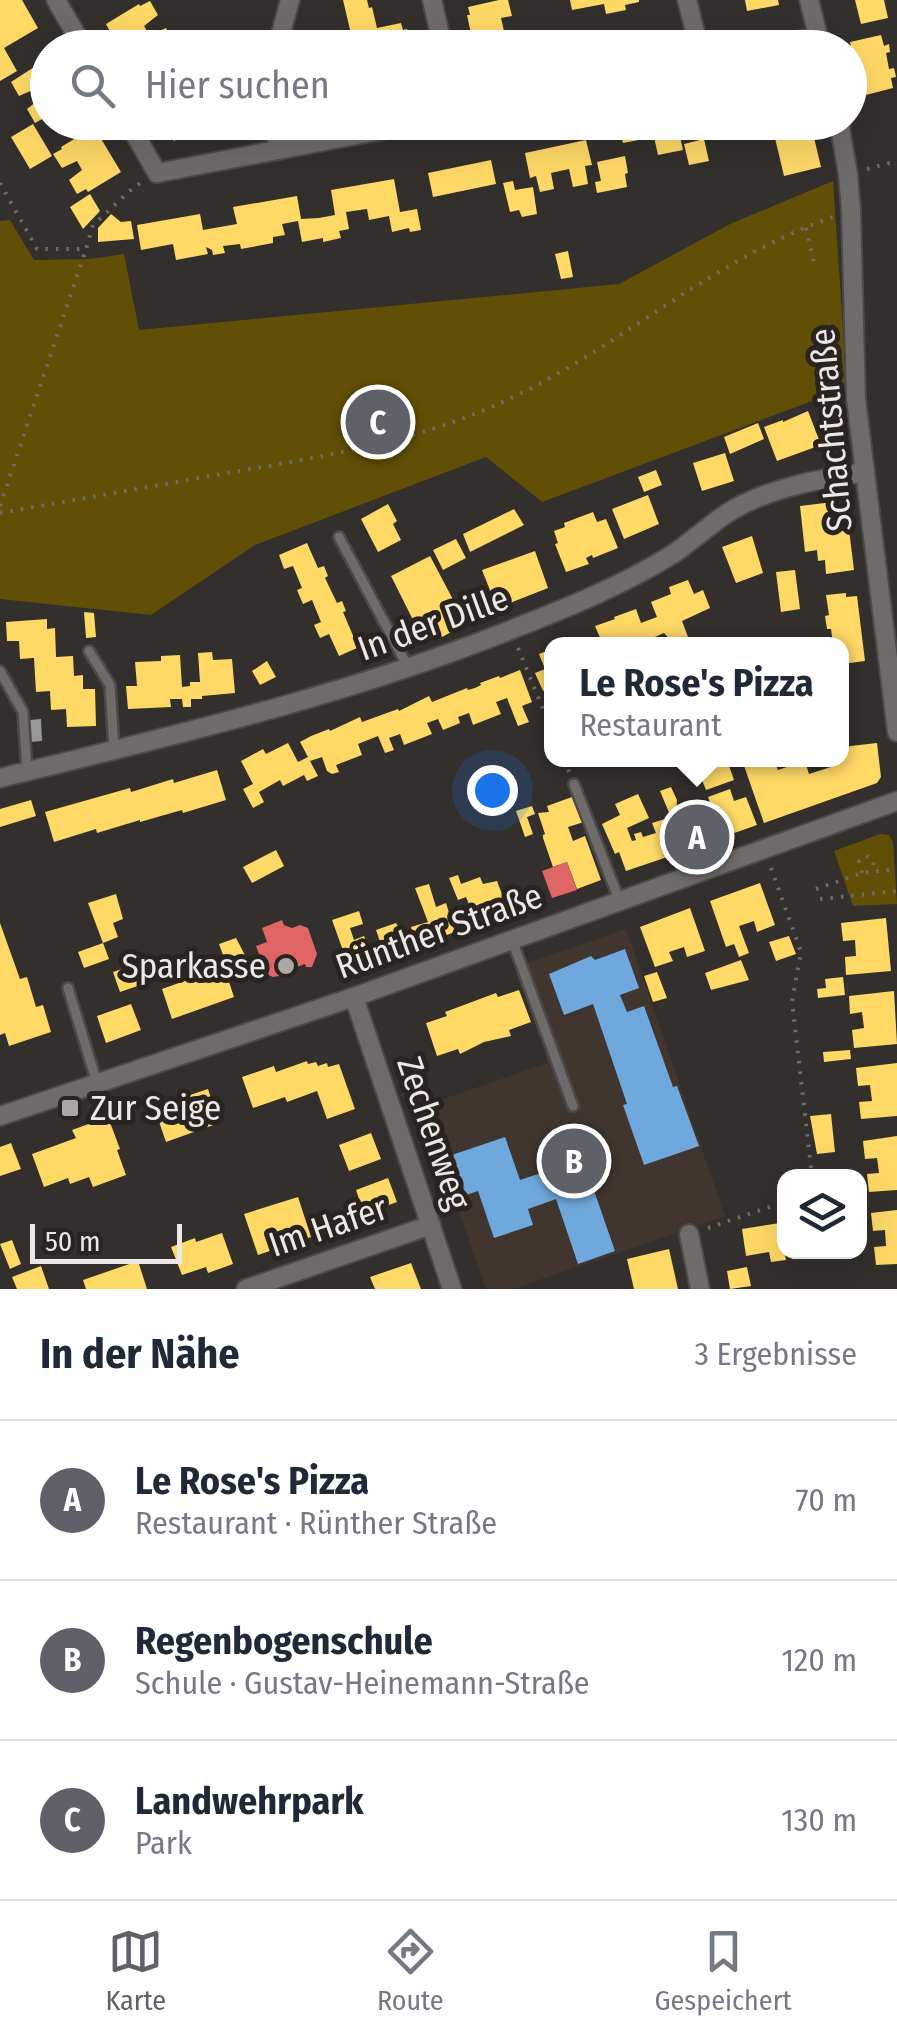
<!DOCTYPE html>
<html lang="de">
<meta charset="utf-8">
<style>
:root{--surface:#fff;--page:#f2f2f3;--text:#1f2937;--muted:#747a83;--line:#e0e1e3;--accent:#5e6268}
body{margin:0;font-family:"Fira Sans Condensed",sans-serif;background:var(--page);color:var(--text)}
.controls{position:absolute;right:30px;bottom:30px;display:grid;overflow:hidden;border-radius:20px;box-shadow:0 10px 40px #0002}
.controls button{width:90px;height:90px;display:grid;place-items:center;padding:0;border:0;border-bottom:2px solid var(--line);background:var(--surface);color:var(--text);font:50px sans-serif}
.scale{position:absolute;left:30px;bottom:25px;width:152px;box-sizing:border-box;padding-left:10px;border:5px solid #ece8e6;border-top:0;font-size:28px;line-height:35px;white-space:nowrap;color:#ece8e6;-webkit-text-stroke:8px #2a2421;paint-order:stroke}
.you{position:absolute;left:492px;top:790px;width:35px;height:35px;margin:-25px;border:8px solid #fff;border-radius:50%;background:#1a73e8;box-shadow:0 0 0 15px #1a73e833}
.badge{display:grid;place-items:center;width:65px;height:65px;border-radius:50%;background:var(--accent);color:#fff;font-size:32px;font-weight:700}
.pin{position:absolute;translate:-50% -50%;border:5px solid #fff;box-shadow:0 2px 10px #0006}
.popup{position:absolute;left:544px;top:637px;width:305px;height:130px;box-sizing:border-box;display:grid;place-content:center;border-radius:20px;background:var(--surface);filter:drop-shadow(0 2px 8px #0005);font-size:32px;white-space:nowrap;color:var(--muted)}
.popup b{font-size:38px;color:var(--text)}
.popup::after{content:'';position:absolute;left:50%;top:100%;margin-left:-20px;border:20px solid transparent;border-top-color:var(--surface)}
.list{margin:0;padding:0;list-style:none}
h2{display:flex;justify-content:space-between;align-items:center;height:130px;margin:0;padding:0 40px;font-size:42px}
h2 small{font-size:32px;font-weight:400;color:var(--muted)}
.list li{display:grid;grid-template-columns:65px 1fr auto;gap:30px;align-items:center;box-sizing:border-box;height:160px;padding:0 40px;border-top:2px solid var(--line)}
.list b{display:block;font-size:38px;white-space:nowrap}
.list p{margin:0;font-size:32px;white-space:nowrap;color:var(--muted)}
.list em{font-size:32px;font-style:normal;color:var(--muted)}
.icon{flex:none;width:55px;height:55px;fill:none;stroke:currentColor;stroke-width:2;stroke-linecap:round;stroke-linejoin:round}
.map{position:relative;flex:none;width:897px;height:1289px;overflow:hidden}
.search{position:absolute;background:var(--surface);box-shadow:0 10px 40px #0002;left:30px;right:30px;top:30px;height:110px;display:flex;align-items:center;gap:25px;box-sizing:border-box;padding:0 35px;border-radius:55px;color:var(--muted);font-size:38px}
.sheet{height:610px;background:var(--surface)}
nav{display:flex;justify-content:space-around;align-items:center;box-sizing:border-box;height:140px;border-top:2px solid var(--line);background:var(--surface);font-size:28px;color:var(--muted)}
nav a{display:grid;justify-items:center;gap:5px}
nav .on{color:var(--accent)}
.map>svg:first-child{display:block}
.built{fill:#40362f}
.green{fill:#614f06}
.homes{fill:#ffd966}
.shops{fill:#e06666}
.schools{fill:#6fa8dc}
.industry{fill:#999}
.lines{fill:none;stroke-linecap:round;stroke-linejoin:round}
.service-casing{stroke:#4c4a48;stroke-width:14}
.minor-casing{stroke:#4c4a48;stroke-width:22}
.path{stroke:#6e6b69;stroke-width:4;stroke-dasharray:2.5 8;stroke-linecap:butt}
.service{stroke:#6e6b6a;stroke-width:9}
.minor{stroke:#6e6b6a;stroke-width:18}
.poi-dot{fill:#aba7a5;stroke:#2a2421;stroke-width:4}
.labels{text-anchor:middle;stroke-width:10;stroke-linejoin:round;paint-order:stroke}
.street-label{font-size:35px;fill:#ece8e6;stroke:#2a2421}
.poi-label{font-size:35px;fill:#ece8e6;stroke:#2a2421;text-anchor:end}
</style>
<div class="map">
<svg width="897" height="1289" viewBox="0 0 897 1289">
<rect width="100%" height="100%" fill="#322f2c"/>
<!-- built -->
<path class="built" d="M626 929 725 1216 513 1289H486L422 1106 548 1063 515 967Z"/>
<!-- green -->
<path class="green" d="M833 181 847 388 542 502 486 457 255 545 151 615 0 599V221L10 220 34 260 91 259 124 254 139 330 619 284 730 224Z
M880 834 889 835 893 842 897 904 853 906 834 851Z"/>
<!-- homes -->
<path class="homes" d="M0 0H22L38 28 4 48 17 71 0 81Z
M343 0H367L369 8 372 7 377 28 401 23 403 30 407 29 411 48H367L363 32 351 34Z
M499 0H508L512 16 501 18 508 48H474L467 15H470L468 7Z
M570 0H639V2L625 5 626 10 606 14 604 4 572 10Z
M745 0H778L779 5 747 11Z
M855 0H884L888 18 861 24Z
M150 1 158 15 144 26 147 31 150 35 166 28 174 42 165 48H119L106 24 139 4 140 6Z
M881 35 884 46 889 44 890 52 886 53 889 69 894 68 896 77 891 78 893 88 862 96 850 42Z
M48 58V123L44 118 35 123 27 109 41 98 35 89 19 96 11 82Z
M163 122H207L174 141Z
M618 122H683L685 131 679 132 683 150 658 155 654 137 623 143Z
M33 124 52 156 30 169 11 137Z
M94 127 121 172 88 192 86 189 77 194 69 180 82 170 77 161 62 168 53 154 62 149 61 147Z
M812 129 821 167 784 176 775 138Z
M704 139 709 161 689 165 684 144Z
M586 140 592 165 585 166 588 184 573 187 569 169 551 173 554 189 540 192 536 176 530 178 525 153Z
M625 156 628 173 625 174 627 187 597 193 595 182 601 181 597 162Z
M491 160 496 184 433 197 428 173Z
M394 179 400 212 417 209 421 230 410 232 409 228 392 232 389 216 369 220 367 209 346 212 349 229 339 231 341 238 323 242V238L302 242 298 221 282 224 285 235 273 237V243L241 249 240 244 223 246 225 253 213 255 212 250 206 247 208 254 176 260 173 244 141 250 137 225 200 214 203 230 237 224 233 207 297 196 301 219 319 218 335 215 331 190Z
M513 181 515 190 533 187 537 214 522 217 519 210 510 212 503 183Z
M90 194 100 211 83 229 70 207Z
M111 214 121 222 131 221 134 239 98 242V228Z
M568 251 573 277 561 279 555 254Z
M808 411 821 445 777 461 764 427 783 420V422Z
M758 423 764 439 730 454 724 437Z
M725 453 734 481 702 491 693 463Z
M656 470 662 485 644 492 638 477Z
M648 495 659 524 624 539 612 509Z
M833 502 834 514 839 513 841 531 849 530 854 570 826 574 825 560 818 561 817 550 805 552 800 506Z
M388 504 397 521 393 524 401 540 378 552 361 519Z
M514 509 524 525 470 552 463 534Z
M593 512 597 522 606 519 618 548 593 558 592 555 586 558 589 564 566 572 555 544 558 543 554 531 565 527 564 523Z
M752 536 763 573 736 583 722 547Z
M456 539 466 558 443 570 433 550Z
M307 543 318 568 324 566 328 576 325 578 337 603 342 601 346 611 343 612 354 638 360 635 364 645 339 656 329 634 320 638 314 625 321 622 312 600 303 604 297 590 302 588 293 566 284 569 279 555Z
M535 551 548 588 497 608 482 570Z
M430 556 466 624 442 637 430 613 414 622 391 576Z
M795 570 800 609 781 612 776 572Z
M688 580 694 594 703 590 710 608 682 621 688 637 673 643 664 633 655 637 658 644H591L601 640 595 626 615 619 614 617 636 609 641 623 657 617 651 602 671 594 669 587Z
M846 593V597L857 596 865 661 842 664V644H833L831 629H827L825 616 829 615 826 595Z
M84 612 94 613 96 637 86 638Z
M47 619V629L55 628 56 657 73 656 74 676 83 675V689H95L96 726 67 727 66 709 51 710 50 691 36 692 34 658 20 659 19 641H7L6 622Z
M552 649V687L543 691 535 673 545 669 539 654Z
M212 652 213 660 232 659 235 693 202 696V699H191V707H183L182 699H170L171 707 128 709 126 686H137L135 662 161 661V656L180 655 182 687 190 686V682H200L198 653Z
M267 661 276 677 260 685 252 671Z
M520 670 532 702 522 706 529 722 518 726 507 698 496 702 501 714 473 725 469 713 458 717 460 723 443 730 438 719 427 723 432 734 404 745 400 734 389 738 394 750 385 753 378 736 358 744 362 755 336 765 339 772 332 774 327 771 322 757 310 761 318 776 307 781 304 775 283 786 280 780 259 792 264 802 253 808 243 789 253 784 241 761 263 749 266 754 288 743 298 762 308 757 300 742 311 736 329 729 330 731 360 717 362 722 398 709 399 711 429 696 432 702 467 688 468 690 475 688 481 685 480 683 499 676 500 678Z
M877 743 881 777 877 783 764 823 742 760H774L778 770 805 761 809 774 834 766 833 764 841 761 843 755 842 747Z
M694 760H712L713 764 727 760 734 780 706 790Z
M217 770 226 800 183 813 182 810 140 822V820L97 833 96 829 54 842 45 812 130 788 131 792 173 779 174 783Z
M671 787 677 800 676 813 670 815 660 791Z
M730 789 734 801 746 797 757 825 723 837 708 797Z
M638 794 649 818 627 828 632 841 636 840 634 834 641 832 643 837 656 833 652 823 671 817 685 851 626 871 619 852 615 854 602 824 620 815 615 804Z
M572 797 584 822 568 827 573 841 585 836 601 880 577 889 567 862 553 867 543 838V835L545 834 538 813 549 812 547 806Z
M31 800 36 816 0 827V809Z
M532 806 535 814 527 817 533 834 525 837 516 811Z
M276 850 284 866 252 883 243 867Z
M458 875 461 884 480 877 483 884 497 881 509 913 480 923 476 910 472 912 466 897 458 900 449 878Z
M760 883 775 925 757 932 754 921 739 926 749 953 739 957 734 944 726 947 710 901Z
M429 884 436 907 446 903 455 932 417 946 411 927 428 922 415 888Z
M116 894 123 919 113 923 118 937 103 943 109 959 84 968 78 952 103 943 88 903Z
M690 908 705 951 687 957 684 947 669 952 673 961 655 967 640 927Z
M359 911 363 924 350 928 354 940 364 936 373 961 350 970 332 920Z
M886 918 891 971 846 975 845 957 856 956 855 940 843 941 841 923Z
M0 923 20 979 27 977 36 1007 43 1005 51 1032 9 1046 5 1033 0 1035Z
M396 923 407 941 383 950 376 930Z
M789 936 796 954 776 961 769 942Z
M236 938 247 959 227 966 219 944Z
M148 960 155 980 120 992 113 972Z
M741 960 749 980 711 990 705 973Z
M224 967 234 997 172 1019 162 989Z
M657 972 667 998 653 1002 644 976Z
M843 977 845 995 818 998 817 989 826 988 825 979Z
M519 990 531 1022 509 1030 511 1036 484 1042 460 1054 458 1049 437 1056 426 1023 447 1016 445 1012 496 993 498 997Z
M894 991 897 1044 854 1048 852 1030 864 1028 862 1012 850 1014 849 996Z
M131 1004 141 1030 106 1043 97 1016Z
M850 1050 851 1059 824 1062 823 1052Z
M307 1061 308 1064 316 1062 318 1066 327 1063 328 1067 339 1064 355 1109 327 1119 317 1091 287 1102 285 1097 253 1108 242 1077 274 1066 276 1072Z
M897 1063V1116L861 1119 859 1102 872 1101 870 1085 858 1086 856 1068Z
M208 1089 219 1123 166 1142 154 1107Z
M831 1114 835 1152 817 1154 810 1116Z
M108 1117 120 1149 117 1150 126 1175 93 1187 89 1177 70 1184 68 1178 44 1187 32 1154 76 1138 72 1130Z
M371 1133 381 1159 349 1171 339 1145Z
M897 1136V1190L869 1192 867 1174 879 1173 878 1165 877 1158 865 1159 863 1141Z
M11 1143 21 1169 0 1176V1147Z
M388 1178 397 1202 364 1214 356 1190Z
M298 1197 311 1237 258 1255 244 1214Z
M897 1210V1264L876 1265 874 1247 886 1246 885 1230 873 1231 871 1213Z
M780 1223 786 1260 771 1262 769 1252 746 1256 742 1229Z
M222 1233 233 1264 208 1273 206 1267 182 1275 171 1247 195 1238 196 1242Z
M12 1240 21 1264 10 1269 0 1244Z
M669 1249 678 1289H634L627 1259Z
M138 1261 147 1289H86L83 1280Z
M411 1263 421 1289H375L370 1277Z
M41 1266 49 1289H17L12 1277Z
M747 1267 751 1286 730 1289 727 1271Z"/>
<!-- shops -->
<path class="shops" d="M700 805 715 841 685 850 670 815Z
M567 862 577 890 552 898 542 871Z
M282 920 284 925 292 928 300 925 308 928 317 954 312 967H306L305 964 297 967 296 973 273 977 266 974 256 946 267 942 262 928Z"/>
<!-- schools -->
<path class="schools" d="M625 949 639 988 620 995 627 1012 644 1006 673 1087 677 1086 699 1146 644 1165 623 1105 627 1104 593 1004 564 1015 549 974 591 956 595 960Z
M505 1137 520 1180 583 1159 615 1251 578 1264 556 1199 528 1209 533 1225 494 1238 478 1191 466 1195 452 1155Z"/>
<!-- industry -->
<path class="industry" d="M41 719 42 741 30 742 29 720Z"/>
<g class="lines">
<!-- service casing -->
<g class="service-casing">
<path id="service" d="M339 537 408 667
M89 651 110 685 114 749
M0 671 23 712 27 771
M574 784 620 902
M512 940 573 1106
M68 988 97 1083"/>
</g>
<!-- minor casing -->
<g class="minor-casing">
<path id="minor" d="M56 0 84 48
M432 0 443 48
M687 0 699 48
M809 0 820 43
M270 48 280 37 290 0
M769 48 818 36
M128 122 157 173 424 122
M273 122 279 150
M839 122 848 174 851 211 856 399 897 732
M0 778C172 736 344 696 508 631 564 609 622 586 673 554 694 540 712 522 734 509 773 487 821 479 864 472
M354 997 452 1289
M0 1116 354 997 897 801
M689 1234 700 1289
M246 1289 431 1225"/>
</g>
<!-- path -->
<path class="path" d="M867 169 897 161
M0 183 37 249H86L93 225 133 188 142 182
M806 228 814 263
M0 506 86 249
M0 513C80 499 159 485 239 471 321 457 404 443 482 411 606 361 705 261 833 217
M518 648 552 731
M564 760 570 774
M771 868 801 952 792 1001 812 1176
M862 873 859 861 866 856 873 860 874 871
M816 889 862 873 897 869
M820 899 897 891
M708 1228 784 1202"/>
<!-- service -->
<use href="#service" class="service"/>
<!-- minor -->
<use href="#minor" class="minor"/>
</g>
<!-- markers -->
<g class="poi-dot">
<circle cx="286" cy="966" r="10"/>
<rect x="60" y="1098" width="20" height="20" rx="5"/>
</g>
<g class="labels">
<!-- street labels -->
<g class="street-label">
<text transform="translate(831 430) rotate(-95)" y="12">Schachtstraße</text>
<text transform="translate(433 623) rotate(-20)" y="12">In der Dille</text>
<text transform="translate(439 931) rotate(-20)" y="12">Rünther Straße</text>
<text transform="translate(434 1133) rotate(71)" y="12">Zechenweg</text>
<text transform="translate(328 1226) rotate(-19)" y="12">Im Hafer</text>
</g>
<!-- poi labels -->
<g class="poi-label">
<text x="266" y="978">Sparkasse</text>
<text x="90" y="1120" text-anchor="start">Zur Seige</text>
</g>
</g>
</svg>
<div class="controls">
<button><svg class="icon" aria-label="layers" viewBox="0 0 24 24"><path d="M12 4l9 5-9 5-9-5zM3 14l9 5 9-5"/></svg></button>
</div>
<div class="scale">50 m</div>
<div class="you"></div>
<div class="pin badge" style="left:697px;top:837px">A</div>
<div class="popup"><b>Le Rose's Pizza</b>Restaurant</div>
<div class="pin badge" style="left:574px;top:1161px">B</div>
<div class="pin badge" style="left:378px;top:422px">C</div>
<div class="search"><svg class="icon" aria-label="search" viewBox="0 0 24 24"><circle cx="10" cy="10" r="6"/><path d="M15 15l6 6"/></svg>Hier suchen</div>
</div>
<section class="sheet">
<h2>In der Nähe<small>3 Ergebnisse</small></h2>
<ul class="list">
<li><span class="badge">A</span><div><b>Le Rose's Pizza</b><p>Restaurant · Rünther Straße</p></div><em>70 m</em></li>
<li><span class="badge">B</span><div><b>Regenbogenschule</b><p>Schule · Gustav-Heinemann-Straße</p></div><em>120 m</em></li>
<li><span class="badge">C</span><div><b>Landwehrpark</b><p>Park</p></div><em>130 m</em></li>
</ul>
</section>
<nav>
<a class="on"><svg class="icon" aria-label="map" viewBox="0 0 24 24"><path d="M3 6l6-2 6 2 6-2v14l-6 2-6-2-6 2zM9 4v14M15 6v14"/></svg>Karte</a>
<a><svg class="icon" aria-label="directions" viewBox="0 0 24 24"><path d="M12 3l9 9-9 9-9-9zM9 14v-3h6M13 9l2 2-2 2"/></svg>Route</a>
<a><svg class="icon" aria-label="saved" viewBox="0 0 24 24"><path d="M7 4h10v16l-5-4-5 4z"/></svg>Gespeichert</a>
</nav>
